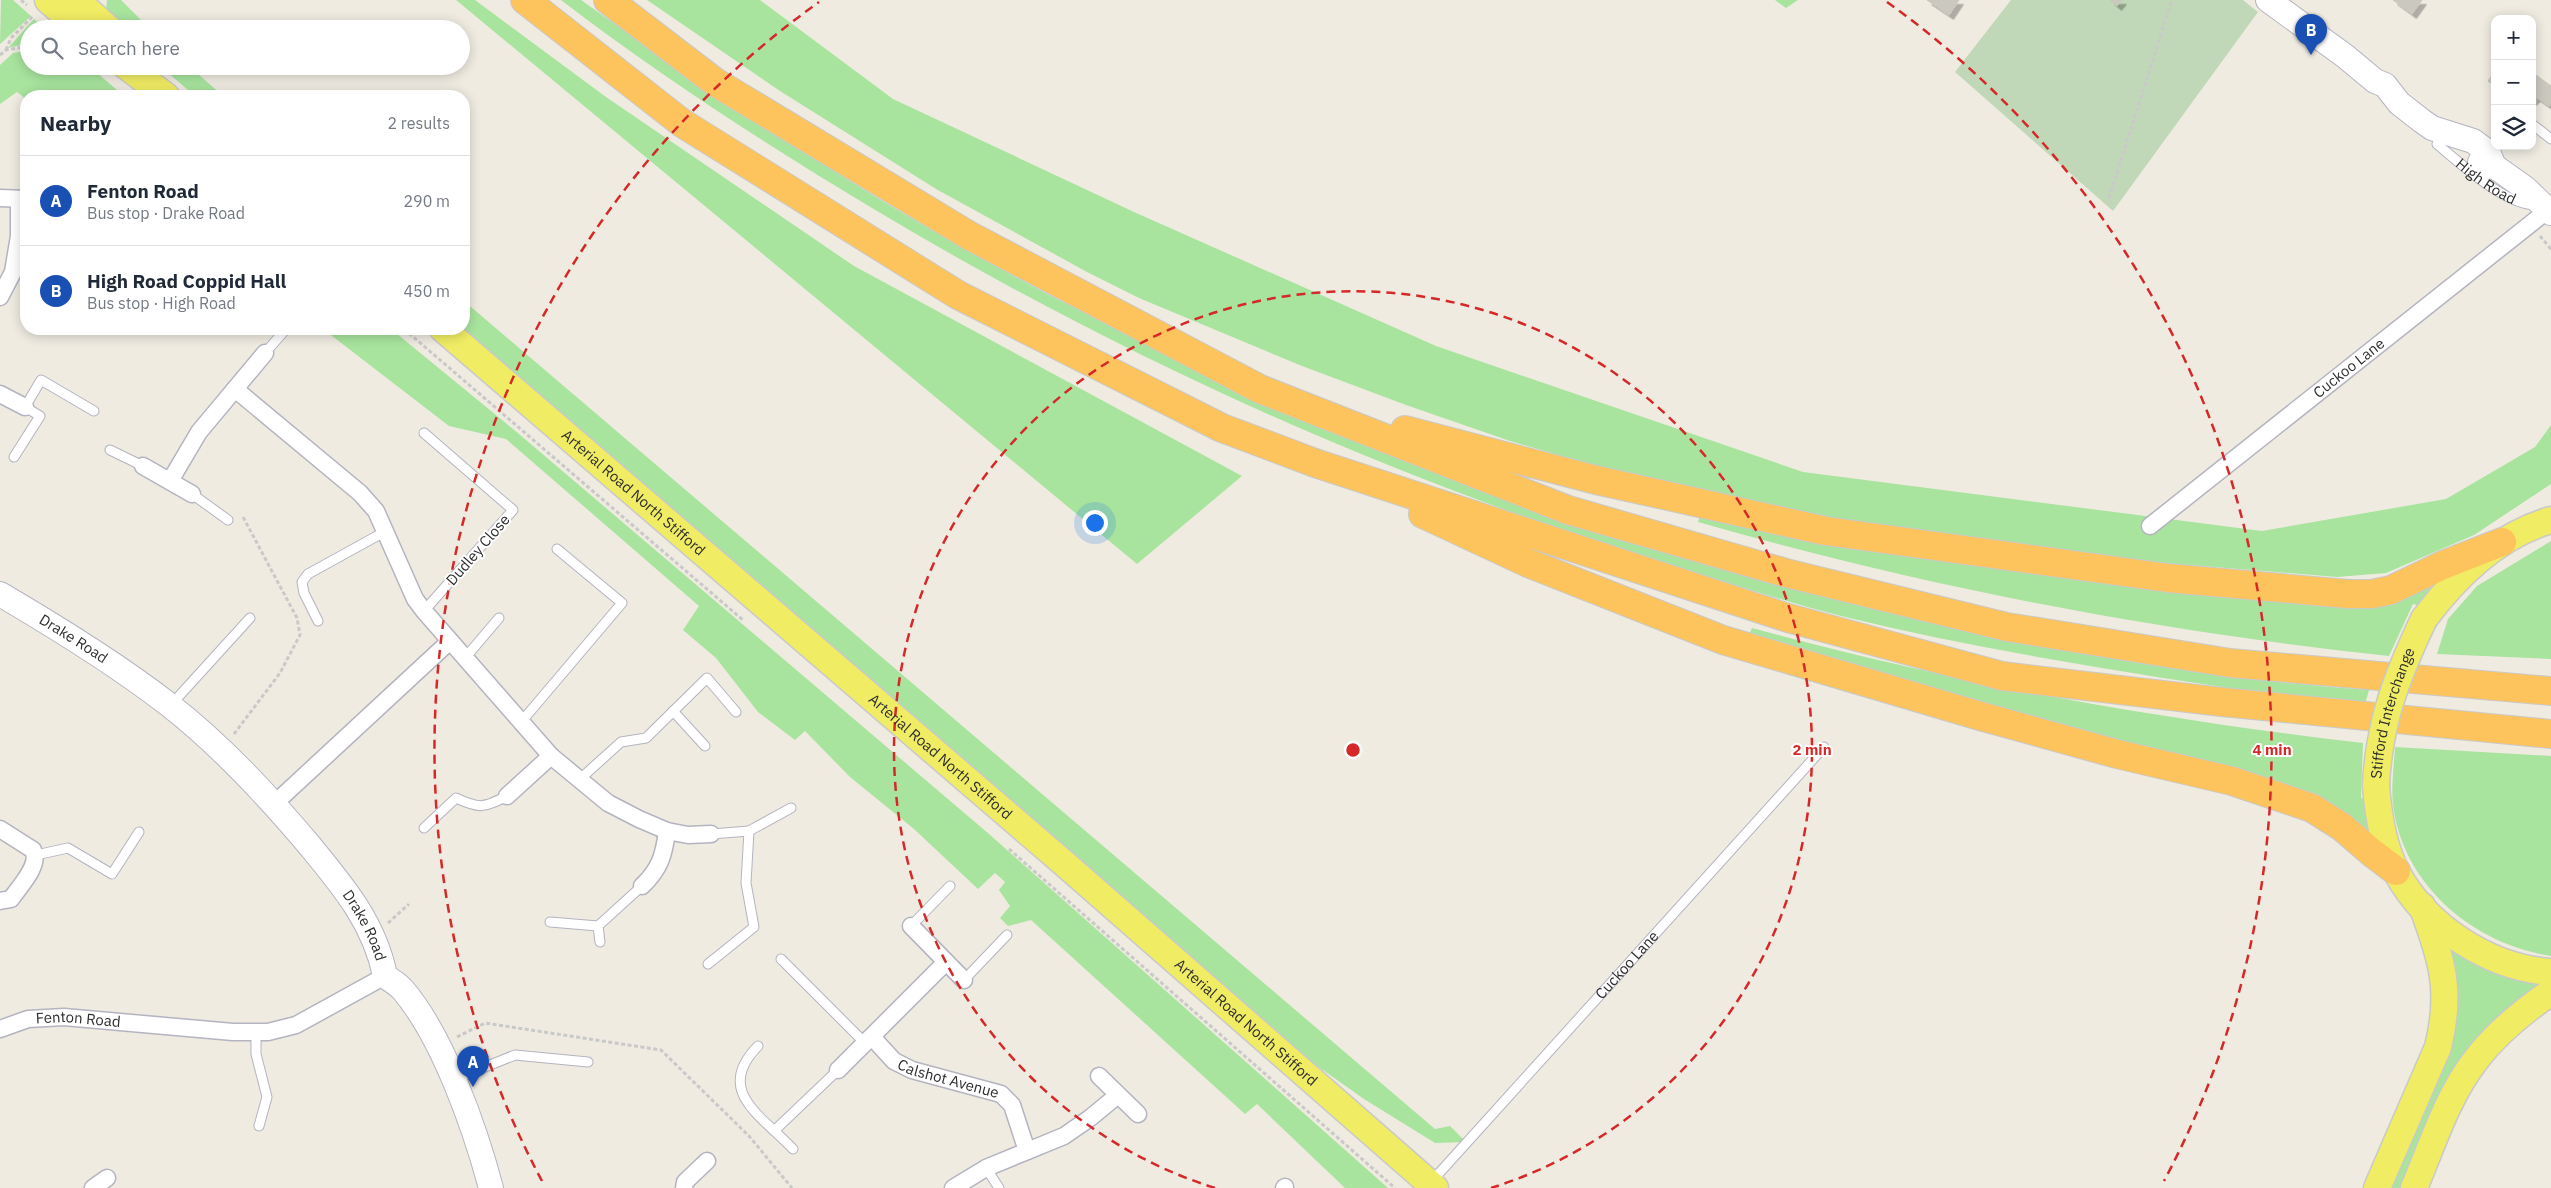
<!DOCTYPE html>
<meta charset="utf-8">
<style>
:root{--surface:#fff;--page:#f6f6f7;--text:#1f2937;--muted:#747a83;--line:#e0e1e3;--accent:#4643f9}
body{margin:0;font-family:"IBM Plex Sans",sans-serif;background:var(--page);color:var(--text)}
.controls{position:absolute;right:15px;top:15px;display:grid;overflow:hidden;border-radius:10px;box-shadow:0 2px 12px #0003}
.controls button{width:45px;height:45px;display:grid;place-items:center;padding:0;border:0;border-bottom:1px solid var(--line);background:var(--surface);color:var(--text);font:25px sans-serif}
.you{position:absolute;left:1094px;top:522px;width:18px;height:18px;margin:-12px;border:4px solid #fff;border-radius:50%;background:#1a73e8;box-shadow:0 0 0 8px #1a73e833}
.badge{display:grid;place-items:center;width:32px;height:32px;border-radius:50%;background:var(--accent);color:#fff;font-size:16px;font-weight:700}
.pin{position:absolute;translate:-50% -41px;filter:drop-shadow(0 1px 2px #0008)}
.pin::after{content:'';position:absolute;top:26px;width:18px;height:15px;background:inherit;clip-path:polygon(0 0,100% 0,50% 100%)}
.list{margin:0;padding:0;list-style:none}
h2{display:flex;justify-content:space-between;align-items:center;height:65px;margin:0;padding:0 20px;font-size:21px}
h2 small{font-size:16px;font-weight:400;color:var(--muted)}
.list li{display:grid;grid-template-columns:32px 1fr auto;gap:15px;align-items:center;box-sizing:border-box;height:90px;padding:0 20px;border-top:1px solid var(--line)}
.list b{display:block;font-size:19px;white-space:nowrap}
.list p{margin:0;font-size:16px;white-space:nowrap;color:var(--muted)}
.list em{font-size:16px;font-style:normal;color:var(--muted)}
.icon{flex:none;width:28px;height:28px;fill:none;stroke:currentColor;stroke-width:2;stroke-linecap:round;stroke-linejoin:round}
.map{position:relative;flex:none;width:2551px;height:1188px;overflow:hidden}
.search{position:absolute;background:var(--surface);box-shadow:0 2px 12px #0003;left:20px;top:20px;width:450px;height:55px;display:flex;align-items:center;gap:12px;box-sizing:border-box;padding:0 18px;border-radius:28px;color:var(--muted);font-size:19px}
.panel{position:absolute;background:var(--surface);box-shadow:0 2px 12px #0003;left:20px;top:90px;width:450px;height:245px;border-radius:20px}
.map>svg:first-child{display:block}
.green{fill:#a8e49e}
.cemetery{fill:#c1d8b8}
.building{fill:#cbc9bf;stroke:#cac8ba;filter:url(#shadow)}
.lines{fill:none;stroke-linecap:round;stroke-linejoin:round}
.lane-casing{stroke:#b4b4c1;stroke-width:11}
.street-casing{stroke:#b4b4c1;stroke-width:19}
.secondary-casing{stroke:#b4b4c1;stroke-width:26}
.primary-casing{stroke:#c9c9c9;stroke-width:29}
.highway-casing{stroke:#c9c9c9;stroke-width:30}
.path{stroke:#c9c9c9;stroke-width:3;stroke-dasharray:4 2.5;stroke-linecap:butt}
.lane{stroke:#fff;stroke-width:9}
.street{stroke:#fff;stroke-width:16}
.secondary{stroke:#fff;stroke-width:24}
.primary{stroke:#f0ec64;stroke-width:26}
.highway{stroke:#fdc35d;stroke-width:28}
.primary-bridge-casing{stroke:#c9c9c9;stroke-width:29;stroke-linecap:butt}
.primary-bridge{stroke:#f0ec64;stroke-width:26}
.ring{fill:none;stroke:#d62828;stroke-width:2.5;stroke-dasharray:9 6}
.labels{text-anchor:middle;stroke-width:4;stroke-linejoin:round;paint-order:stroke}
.street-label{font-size:15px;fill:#2e2e2e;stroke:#fff}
.centre{fill:#d62828;stroke:#fff;stroke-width:2.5}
.ring-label{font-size:15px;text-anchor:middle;font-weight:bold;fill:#d62828;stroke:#fff;stroke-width:4;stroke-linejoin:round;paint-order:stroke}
</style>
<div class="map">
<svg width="2551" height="1188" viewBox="0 0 2551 1188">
<defs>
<filter id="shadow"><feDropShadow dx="4.5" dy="4.5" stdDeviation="0" flood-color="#0004"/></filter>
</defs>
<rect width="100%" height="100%" fill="#efebe1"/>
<!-- green -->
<path class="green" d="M1 0H13L31 16 0 44Z
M107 0H121L150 29H117L106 10Z
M456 0H475L606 97 854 266 1242 476 1137 564Z
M561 0H581C694 81 808 158 928 228 1029 287 1134 339 1239 389L1800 589C1985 639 2177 677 2369 690L2364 708C2189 682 2013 658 1841 616 1793 604 1746 588 1699 574 1409 487 1132 364 872 208 765 144 660 76 561 0Z
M647 0H760L893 99 1134 212 1436 346 1803 472 2262 531 2446 499 2535 447 2551 425V484L2474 535 2386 573 2337 577 2166 563 1976 541 1721 499 1616 472 1510 441 1406 405 1302 366 1139 298 1087 272 936 189 780 91Z
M1775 0H1798L1786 8Z
M34 19 44 28 29 29V43L8 48Z
M29 50V66H89L124 96H26V99L17 92 0 104V65L13 53Z
M160 66H189L223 96H195Z
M464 301 1435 1129 1450 1126 1466 1142 1435 1143 1364 1099 1303 1056 463 329Z
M323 329H391L519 434 989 834 1388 1188H1345L1257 1104 1245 1114 1031 920 1008 926 1000 918 1010 906 999 890 1005 882 995 873 978 889 914 829 850 777 805 731 795 740 758 712 716 658 683 630 699 606 506 439 449 426Z
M1700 516 2137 585 2443 579 2420 606 2413 604 2389 656C2155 631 1925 587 1698 522Z
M2551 541V659L2437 654 2448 619 2477 586Z
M1752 628C1953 683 2156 719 2363 743L2361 798 2368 799 2376 842 2182 760 1749 635Z
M2395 747 2551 756V956C2473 944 2403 885 2393 805 2391 786 2394 766 2395 747Z
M2450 949 2500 974 2538 985V987L2402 1188H2389Z"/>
<!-- cemetery -->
<path class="cemetery" d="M2011 0H2243L2258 12 2113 211 1955 72Z"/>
<!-- building -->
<path class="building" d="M1927 0H1959L1949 15Z
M2110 0H2122L2117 6Z
M2393 0H2422L2412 14Z
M2495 71V86L2488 81Z
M2532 72 2551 86V102L2549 106 2536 97 2532 101Z"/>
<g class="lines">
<!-- lane casing -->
<g class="lane-casing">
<g id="lane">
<path d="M2532 124 2551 139"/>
<path id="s1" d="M2437 144C2461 164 2506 206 2537 205"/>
<path d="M265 353 286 329"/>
<path d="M424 433 513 510 424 611"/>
<path d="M110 450 143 466"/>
<path d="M14 457 40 416 25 407 41 380 94 411"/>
<path d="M192 494 228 520"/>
<path d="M318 621 304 593 302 582 308 574 386 531"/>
<path d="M465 658 499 618"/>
<path d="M170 706 250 618"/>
<path d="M673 711 705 746"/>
<path d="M522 721 622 603 557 549"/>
<path d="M579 780 621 742 646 738 707 678 736 712"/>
<path d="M424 828 456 798C480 809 483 808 507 796"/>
<path d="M711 834 749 831 791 808"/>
<path d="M36 855 68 848 112 874 139 832"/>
<path d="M550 922 598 926 642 886"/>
<path d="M598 926 600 942"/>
<path d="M911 926 950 886"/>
<path d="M781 959 866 1044"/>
<path d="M708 964 754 927 746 883 749 831"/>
<path d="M964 980 1007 935"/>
<path d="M256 1033V1054L267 1097 259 1126"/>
<path d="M758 1046C714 1091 761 1115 793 1149"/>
<path d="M455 1079 515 1055 588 1062"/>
<path d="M775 1130 838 1070"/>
<path d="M986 1168 999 1188"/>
<path id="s2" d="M1432 1181 1824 747"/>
</g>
</g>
<!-- street casing -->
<g class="street-casing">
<g id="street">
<path d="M0 198 26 199"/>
<path d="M0 297 13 272 19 236V199"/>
<path d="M235 389 360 493 376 511 415 599 424 611 551 756 608 803 639 819 667 831 688 835 711 834"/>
<path d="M0 394 25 407"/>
<path d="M143 466 192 494"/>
<path d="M170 481 199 432 265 353"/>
<path id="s3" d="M2150 526 2548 210"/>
<path d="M507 796 551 756"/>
<path d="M274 804 450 641"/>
<path d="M0 829 33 850C41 865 19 887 11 899L0 901"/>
<path d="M642 886C660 869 664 855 667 831"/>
<path d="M911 926 964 980"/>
<path id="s4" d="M0 1029 28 1019 64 1017 233 1032H268L296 1025 385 976"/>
<path id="s5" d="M872 1037 894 1061 912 1070 1001 1094 1012 1105 1027 1151"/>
<path d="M838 1070 946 962"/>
<path d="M1099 1076 1138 1114"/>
<path d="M93 1188 107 1178"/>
<path d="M684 1188 685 1182 707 1161"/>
<path d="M953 1188 986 1168 1064 1136 1090 1118 1118 1095"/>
<path d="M1284 1188 1285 1187"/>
</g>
</g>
<!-- secondary casing -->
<g class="secondary-casing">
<g id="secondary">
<path d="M2268 0 2345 56 2375 81 2385 85 2399 103 2422 121 2432 128 2473 141 2488 152 2494 166"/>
<path d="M2480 162 2486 167 2494 166 2525 188 2551 213"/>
<path id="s6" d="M0 594C58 628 115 663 168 704 221 745 267 795 310 846 343 886 375 924 385 976 390 980 398 984 403 990 443 1037 475 1128 491 1188"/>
</g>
</g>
<!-- primary casing -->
<g class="primary-casing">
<g id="primary">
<path d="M48 0 81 29"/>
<path d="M76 0 109 29"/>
<path d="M126 66 166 96"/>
<path id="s7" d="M443 329 1066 865 1435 1188"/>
<path d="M2424 619C2456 576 2498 535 2551 520"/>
<path d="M2376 785C2378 813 2383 846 2396 871 2425 926 2489 968 2551 972"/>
<path d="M2377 1188 2438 1047C2452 991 2442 959 2422 906"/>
<path d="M2414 1188C2432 1146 2447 1097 2475 1061 2496 1033 2522 1012 2551 992"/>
</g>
</g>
<!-- highway casing -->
<g class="highway-casing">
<path id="highway" d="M525 0 682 123 958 295 1222 428 1315 463 1788 618 2002 676 2222 702 2551 734
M608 0 715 82 970 236 1260 389 1568 510 1786 573 2007 627 2230 663 2551 691
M1405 430 1596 480 1826 531 2168 578 2348 594H2372L2391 590 2443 565 2502 542
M1423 514 1528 563 1723 640 1980 716 2117 754 2232 781 2312 808 2342 827 2371 852 2396 871"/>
</g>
<!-- path -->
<path class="path" d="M21 0 27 5
M6 50 11 38 33 16
M0 55 6 50 29 46
M97 66 104 72
M2109 198 2172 0
M2540 236 2551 249
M404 329 743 620
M234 734 280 673 300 635 297 618 243 517
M1009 849 1395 1188
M388 923 409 904
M457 1037 485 1023 661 1050 749 1136 792 1188"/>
<!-- lane -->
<use href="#lane" class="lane"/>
<!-- street -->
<use href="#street" class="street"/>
<!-- secondary -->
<use href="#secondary" class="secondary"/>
<!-- primary -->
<use href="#primary" class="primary"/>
<!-- highway -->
<use href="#highway" class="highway"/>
<!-- primary-bridge casing -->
<g class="primary-bridge-casing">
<g id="primary-bridge">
<path id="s8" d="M2376 785C2379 722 2397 676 2424 619"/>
</g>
</g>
<!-- primary-bridge -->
<use href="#primary-bridge" class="primary-bridge"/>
</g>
<!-- distance rings -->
<g class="ring">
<path d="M1215 1188A459 459 0 1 1 1491 1188"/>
<path d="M542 1181A919 919 0 0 1 819 2M1887 2A919 919 0 0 1 2164 1181"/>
</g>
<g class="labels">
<!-- street labels -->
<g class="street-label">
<text dy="5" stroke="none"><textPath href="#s1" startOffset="62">High Road</textPath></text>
<text dy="5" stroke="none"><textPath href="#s3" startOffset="254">Cuckoo Lane</textPath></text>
<text dy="5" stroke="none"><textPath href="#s7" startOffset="251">Arterial Road North Stifford</textPath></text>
<text transform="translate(478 550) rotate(-49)" y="5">Dudley Close</text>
<text dy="5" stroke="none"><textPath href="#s6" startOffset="86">Drake Road</textPath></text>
<text dy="5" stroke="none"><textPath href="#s8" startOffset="74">Stifford Interchange</textPath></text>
<text dy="5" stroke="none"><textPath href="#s7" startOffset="656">Arterial Road North Stifford</textPath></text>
<text dy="5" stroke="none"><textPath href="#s6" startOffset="499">Drake Road</textPath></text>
<text dy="5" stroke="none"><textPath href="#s2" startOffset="291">Cuckoo Lane</textPath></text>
<text dy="5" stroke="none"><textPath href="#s4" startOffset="80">Fenton Road</textPath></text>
<text dy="5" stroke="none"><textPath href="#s7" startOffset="1061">Arterial Road North Stifford</textPath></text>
<text dy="5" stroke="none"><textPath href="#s5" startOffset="90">Calshot Avenue</textPath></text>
</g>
</g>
<circle cx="1353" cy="750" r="8" class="centre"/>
<g class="ring-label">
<text x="1812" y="755">2 min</text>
<text x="2272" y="755">4 min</text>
</g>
</svg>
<div class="controls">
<button>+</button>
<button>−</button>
<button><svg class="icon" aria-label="layers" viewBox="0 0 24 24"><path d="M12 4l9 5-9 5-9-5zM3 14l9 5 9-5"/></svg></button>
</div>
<div class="you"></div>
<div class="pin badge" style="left:473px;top:1087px;background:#1a4fb4">A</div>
<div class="pin badge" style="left:2311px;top:55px;background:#1a4fb4">B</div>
<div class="search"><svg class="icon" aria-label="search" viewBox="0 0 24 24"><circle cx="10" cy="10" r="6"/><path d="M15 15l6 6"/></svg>Search here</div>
<section class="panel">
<h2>Nearby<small>2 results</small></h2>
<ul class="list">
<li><span class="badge" style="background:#1a4fb4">A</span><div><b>Fenton Road</b><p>Bus stop · Drake Road</p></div><em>290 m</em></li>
<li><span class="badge" style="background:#1a4fb4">B</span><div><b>High Road Coppid Hall</b><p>Bus stop · High Road</p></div><em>450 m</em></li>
</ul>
</section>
</div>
